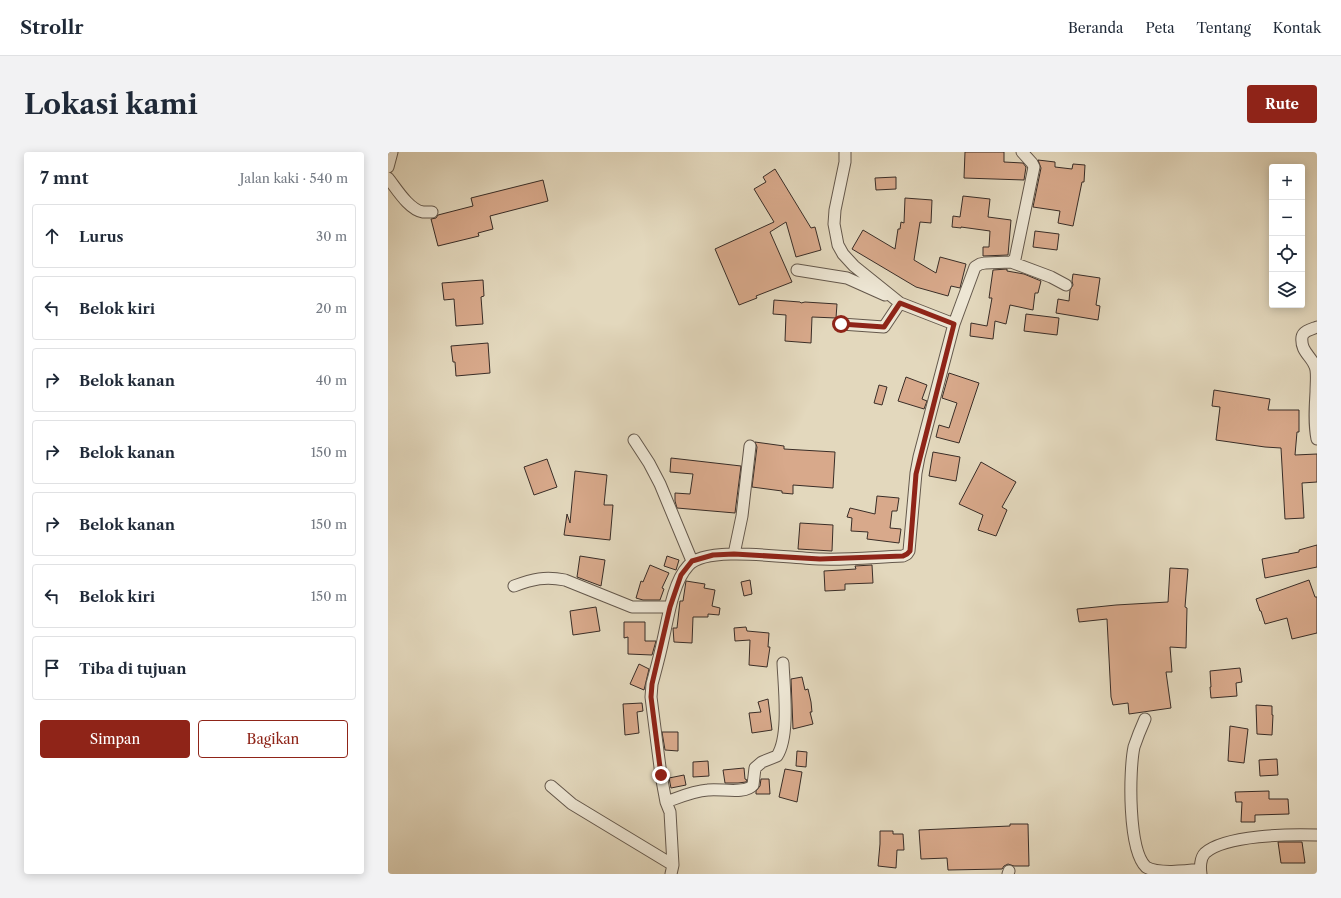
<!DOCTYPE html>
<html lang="id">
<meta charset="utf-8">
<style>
:root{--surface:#fff;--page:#f2f2f3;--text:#1f2937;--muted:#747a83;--line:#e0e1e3;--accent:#8f2418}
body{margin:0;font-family:"Libre Caslon Text",serif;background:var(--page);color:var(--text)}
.controls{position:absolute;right:12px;top:12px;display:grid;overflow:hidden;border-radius:4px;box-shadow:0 2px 10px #0003}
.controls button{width:36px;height:36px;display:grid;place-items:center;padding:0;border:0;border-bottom:1px solid var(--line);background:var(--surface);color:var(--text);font:20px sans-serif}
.stop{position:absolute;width:12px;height:12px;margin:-9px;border:3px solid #8f2418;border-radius:50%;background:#fff}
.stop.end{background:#8f2418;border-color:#fff;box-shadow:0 1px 4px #0008}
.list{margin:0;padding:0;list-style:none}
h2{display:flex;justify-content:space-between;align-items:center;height:52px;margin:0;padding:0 16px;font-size:17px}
h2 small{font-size:13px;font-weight:400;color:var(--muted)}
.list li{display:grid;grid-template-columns:26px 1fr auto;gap:12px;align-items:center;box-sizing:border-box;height:64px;margin:0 8px 8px;padding:0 8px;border:1px solid var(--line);border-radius:4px}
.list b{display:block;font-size:15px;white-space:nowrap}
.list em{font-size:13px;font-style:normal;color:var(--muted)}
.actions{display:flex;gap:8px;padding:12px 16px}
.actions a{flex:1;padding:9px 0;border:1px solid var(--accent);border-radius:4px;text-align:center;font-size:14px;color:var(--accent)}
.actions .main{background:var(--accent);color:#fff}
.icon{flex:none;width:22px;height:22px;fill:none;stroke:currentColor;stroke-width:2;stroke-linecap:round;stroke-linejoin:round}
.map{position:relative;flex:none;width:929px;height:722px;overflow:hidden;border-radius:4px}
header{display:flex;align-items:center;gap:24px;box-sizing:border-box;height:56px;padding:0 20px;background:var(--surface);border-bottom:1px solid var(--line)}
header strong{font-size:19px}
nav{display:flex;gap:22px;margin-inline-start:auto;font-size:14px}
.intro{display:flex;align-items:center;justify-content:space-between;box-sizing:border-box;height:96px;padding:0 24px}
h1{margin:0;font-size:28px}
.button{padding:10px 18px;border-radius:4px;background:var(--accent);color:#fff;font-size:14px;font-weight:700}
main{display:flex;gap:24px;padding:0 24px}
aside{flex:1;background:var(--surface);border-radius:4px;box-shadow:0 2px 10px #0003}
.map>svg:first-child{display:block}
.building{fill:#d8a98b;stroke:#392d27}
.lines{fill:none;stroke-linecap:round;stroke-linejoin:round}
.minor-casing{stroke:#64584c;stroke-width:13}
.minor{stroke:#ede6d4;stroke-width:11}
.route{stroke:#8f2418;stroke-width:5}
</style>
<header>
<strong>Strollr</strong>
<nav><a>Beranda</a><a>Peta</a><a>Tentang</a><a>Kontak</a></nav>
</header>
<div class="intro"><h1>Lokasi kami</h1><a class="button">Rute</a></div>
<main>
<aside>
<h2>7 mnt<small>Jalan kaki · 540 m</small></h2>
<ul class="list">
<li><svg class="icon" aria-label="ahead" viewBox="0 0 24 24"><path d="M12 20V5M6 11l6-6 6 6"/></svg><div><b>Lurus</b></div><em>30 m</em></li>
<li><svg class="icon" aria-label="left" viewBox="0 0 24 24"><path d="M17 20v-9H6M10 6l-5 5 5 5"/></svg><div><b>Belok kiri</b></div><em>20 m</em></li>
<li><svg class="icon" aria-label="right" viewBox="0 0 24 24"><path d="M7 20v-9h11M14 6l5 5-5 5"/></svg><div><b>Belok kanan</b></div><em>40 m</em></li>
<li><svg class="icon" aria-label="right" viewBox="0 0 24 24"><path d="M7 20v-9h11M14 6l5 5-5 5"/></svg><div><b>Belok kanan</b></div><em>150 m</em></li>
<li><svg class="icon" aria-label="right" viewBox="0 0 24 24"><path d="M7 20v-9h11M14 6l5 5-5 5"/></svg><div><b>Belok kanan</b></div><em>150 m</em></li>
<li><svg class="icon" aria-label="left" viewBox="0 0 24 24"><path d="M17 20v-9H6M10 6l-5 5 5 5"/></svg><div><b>Belok kiri</b></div><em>150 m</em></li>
<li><svg class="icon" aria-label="arrive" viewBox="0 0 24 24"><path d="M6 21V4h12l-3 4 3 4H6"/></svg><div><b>Tiba di tujuan</b></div></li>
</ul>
<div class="actions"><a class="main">Simpan</a><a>Bagikan</a></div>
</aside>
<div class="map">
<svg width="929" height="722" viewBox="0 0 929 722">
<rect width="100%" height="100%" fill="#e3d8bd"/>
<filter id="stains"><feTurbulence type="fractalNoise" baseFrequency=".005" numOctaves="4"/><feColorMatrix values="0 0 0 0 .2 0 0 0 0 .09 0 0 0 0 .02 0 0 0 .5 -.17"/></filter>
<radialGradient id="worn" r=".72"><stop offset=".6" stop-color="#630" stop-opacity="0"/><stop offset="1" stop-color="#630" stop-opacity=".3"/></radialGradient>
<!-- building -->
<path class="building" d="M577 0H616V10L635 11 638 15 636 28 576 26Z
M650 8 667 10V15L684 17 685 12 697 13 696 30H694L685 74 670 71 672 59 645 55 653 16Z
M387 17 423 76 427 75 433 98 408 105 398 70 382 80 404 130 368 144 369 146 351 153 327 97 386 70 366 37 378 30 375 25Z
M508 25V37L488 38 487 26Z
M155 28 160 49 102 64 105 77 90 81 91 84 50 94 43 67 48 66 50 63 85 54 83 46Z
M575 44 602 47 600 65 623 68 620 103 595 104V95H601L602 79 573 75V76L564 75 565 64 572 65Z
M517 46 544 48 543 71 532 70 526 108 548 121 552 105 578 112 572 136 563 134 560 144 528 135 464 97 475 78 507 97 510 77H512L513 70 516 71Z
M647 79 671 82 669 98 645 95Z
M619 117V119L636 122 653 129 650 141H647L645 158 622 153 618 172 607 169 605 187 582 184 583 171 599 174 604 146H601L605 118Z
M685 122 712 126 708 153 712 154 710 168 668 161 670 147 681 149 682 138 685 133 684 129Z
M95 128 96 144 93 145 95 172 68 174 66 147 56 148 54 131Z
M386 148 412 150 413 151 417 150 449 152 448 166 424 165 423 191 397 189 398 163 385 162Z
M638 162 671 166 669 183 636 179Z
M100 191 102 221 68 224 67 210H65L63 194Z
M561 221 591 231 571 291 548 285 551 273 561 276 569 251 554 246Z
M518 225 539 233 534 247 539 249 536 257 510 249Z
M491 233 499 235 494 253 486 251Z
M826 238 882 247 880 258H911V280H909L907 303 929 302V330L914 331 916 366 897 367 893 296 877 295 828 288 832 255 824 254Z
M367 290 396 294V297L447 300 445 336 405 333V342L394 341V339L364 335 369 295Z
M545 300 572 305 568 329 541 324Z
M283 306 353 314 347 361 289 356 287 349V341L302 342 305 322 282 320Z
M159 307 169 335 146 343 136 315Z
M593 310 628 330 614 355 619 358 608 384 590 378 595 363 571 352Z
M187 319 219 323 216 353H225L222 388 176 383 179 362 182 371Z
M489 344 511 346 509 359H504L502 376 513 377 511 391 479 387 480 380 463 379 464 366 459 365 462 356 487 362Z
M412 371 445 373 444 399 410 397Z
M929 393V415L877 426 874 407 911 400V398Z
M192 404 217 408 213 434 189 425Z
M279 404 291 408 288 418 276 414Z
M262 413 281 421 274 436 276 437 272 448H255L248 446 253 429 255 430Z
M484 413 485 431 457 432V438L437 439 436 419 468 417 467 414Z
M782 416 800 417 797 455 799 456 798 496 782 495 784 520H778L783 556 741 562 740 551 725 553 723 545 719 467 691 470 689 457 728 453 780 450Z
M362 428 364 442 356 444 353 430Z
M921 428 927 445H929V481L904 487 899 466 877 472 873 459H872L868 447Z
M298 429 317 432 316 436 327 438 324 454 332 456 331 463 320 462V465H305L304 491 286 490 285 476H289L292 449H295Z
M208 455 212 479 185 483 182 459Z
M236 470H257V489H268L264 503 240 502V485L236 486Z
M358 475 359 479 381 481 380 495H382L379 515 361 513 362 488 347 489 346 476Z
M251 512 261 517 256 538 242 532Z
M852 516 854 530 848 531 849 544 823 546 822 535H823L822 519Z
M414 525 417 538 420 537 423 550 424 560H422L425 572 405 577 403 527Z
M380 547 384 578 364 581 361 561 373 560 370 550Z
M254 551 255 559 249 560 251 581 237 583 235 552Z
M868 553 884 554V563H885L884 583 869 582Z
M842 574 860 577 856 611 840 609Z
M274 580H290V599L277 598Z
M409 599 419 600 418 615 408 614Z
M889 607 890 623 872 624 871 608Z
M320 609 321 624 305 625V610Z
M356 616 357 627 359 628 358 630 350 631H337L335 618Z
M397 617 414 620 409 650 391 645Z
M296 623 298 633 283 636 281 626Z
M373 627H381L382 642H368V639L372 634Z
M881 639V647H900L901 662 867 663V670H853L854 650H848L847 640Z
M622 672H640L641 714H626L620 712 616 714 614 717 560 718 559 706 533 707 531 678 622 674Z
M492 679H505V682H515L516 698H509L508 716 490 714 492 692Z
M890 690H914L917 711H893Z"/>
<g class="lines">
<!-- minor casing -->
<g class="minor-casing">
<path id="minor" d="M457 0V10L447 58 446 72 450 93 455 102 466 114 512 151 566 172
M0 15 4 0
M0 26C8 36 21 58 35 60 38 60 41 60 44 60
M623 110 663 125 678 133
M409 118 459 126 497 143
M453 172 496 175 512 151
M929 175C924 177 915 179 914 185 912 201 926 205 928 218 929 225 928 233 928 240 927 256 926 272 929 287
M246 288 261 311 272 332 304 409
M346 402 354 364 362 294
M126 434C145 427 157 424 177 428L244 455H282
M757 567C753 576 749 586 746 595 741 619 740 698 758 715 769 722 798 719 812 717
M163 634 184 652 285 713
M278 650C292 645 305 639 320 638 332 636 357 643 365 633L367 616 374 610 389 604C402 584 396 535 395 511
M283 722 285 713 282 660 278 650 273 623 263 545 264 532C268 517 272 503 275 488 280 466 285 430 300 414 318 392 404 407 433 407 460 408 488 405 515 404L519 402 521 399 528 321 531 305 566 172 587 115 592 112 597 111 623 110 627 107 646 15 644 11 634 0
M620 722 621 719
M813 722C812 716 812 706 817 701 837 683 902 682 929 683"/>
</g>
<!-- minor -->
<use href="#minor" class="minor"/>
</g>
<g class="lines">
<!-- route -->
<path class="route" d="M273 623 263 545 264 532 282 455 293 423 304 409 325 403 346 402 432 407 515 404 519 402 522 399 528 322 566 172 512 151 496 175 453 172"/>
</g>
<rect width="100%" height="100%" filter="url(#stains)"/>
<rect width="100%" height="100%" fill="url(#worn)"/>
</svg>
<div class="controls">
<button>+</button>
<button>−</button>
<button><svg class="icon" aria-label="locate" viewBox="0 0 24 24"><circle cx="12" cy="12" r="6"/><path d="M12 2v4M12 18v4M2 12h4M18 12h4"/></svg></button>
<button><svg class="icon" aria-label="layers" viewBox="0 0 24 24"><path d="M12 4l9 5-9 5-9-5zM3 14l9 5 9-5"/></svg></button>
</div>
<div class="stop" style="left:453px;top:172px"></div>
<div class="stop end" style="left:273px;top:623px"></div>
</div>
</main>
